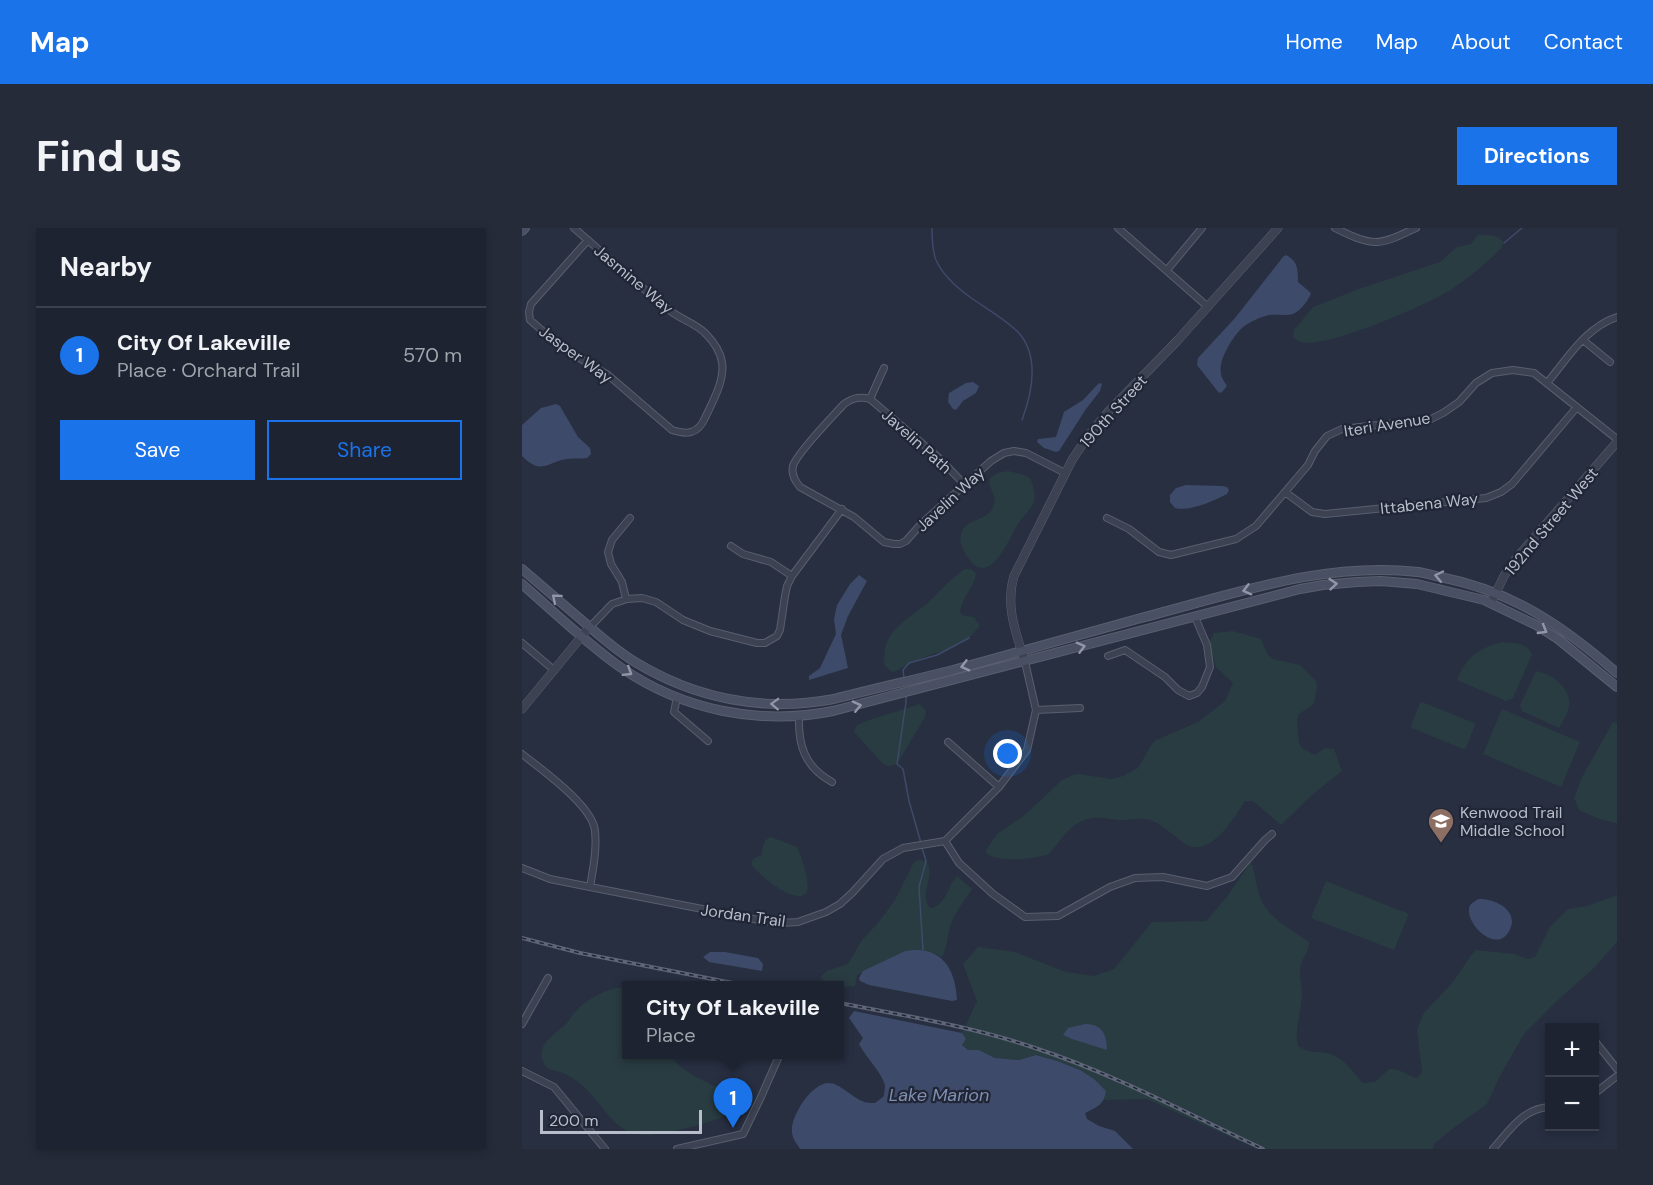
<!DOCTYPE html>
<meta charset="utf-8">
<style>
:root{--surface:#1d2331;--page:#252b39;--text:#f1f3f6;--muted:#a0a4ab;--line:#3b404d;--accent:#1a73e8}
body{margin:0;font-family:"DM Sans",sans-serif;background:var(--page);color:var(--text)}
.controls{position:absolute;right:18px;bottom:18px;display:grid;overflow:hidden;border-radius:0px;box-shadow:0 3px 9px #0003}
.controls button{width:54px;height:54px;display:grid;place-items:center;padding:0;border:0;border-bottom:2px solid var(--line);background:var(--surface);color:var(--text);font:30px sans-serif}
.scale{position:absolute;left:18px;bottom:15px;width:162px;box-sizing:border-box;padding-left:6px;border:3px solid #b8bdcb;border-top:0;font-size:16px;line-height:21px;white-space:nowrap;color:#b8bdcb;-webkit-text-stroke:4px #202636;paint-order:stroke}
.you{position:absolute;left:486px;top:526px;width:21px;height:21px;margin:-15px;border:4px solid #fff;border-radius:50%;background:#1a73e8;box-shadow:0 0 0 9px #1a73e833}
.badge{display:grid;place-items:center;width:39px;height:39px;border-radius:50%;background:var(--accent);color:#fff;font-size:20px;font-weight:700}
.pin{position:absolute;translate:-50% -50px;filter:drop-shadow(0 2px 3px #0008)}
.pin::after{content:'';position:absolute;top:32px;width:21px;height:18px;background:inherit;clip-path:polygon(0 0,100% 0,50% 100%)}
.popup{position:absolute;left:100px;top:753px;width:222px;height:78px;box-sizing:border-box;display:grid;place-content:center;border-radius:0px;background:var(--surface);filter:drop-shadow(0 2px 4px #0005);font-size:20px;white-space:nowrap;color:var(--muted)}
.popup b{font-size:22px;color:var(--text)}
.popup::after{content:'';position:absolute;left:50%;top:100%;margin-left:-12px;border:12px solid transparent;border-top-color:var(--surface)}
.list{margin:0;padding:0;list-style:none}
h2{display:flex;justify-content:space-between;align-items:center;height:78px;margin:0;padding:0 24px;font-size:26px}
h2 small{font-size:20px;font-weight:400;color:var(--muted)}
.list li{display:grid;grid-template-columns:39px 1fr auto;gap:18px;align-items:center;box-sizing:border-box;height:96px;padding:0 24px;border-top:2px solid var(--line)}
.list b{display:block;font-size:22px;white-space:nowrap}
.list p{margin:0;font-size:20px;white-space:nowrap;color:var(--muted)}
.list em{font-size:20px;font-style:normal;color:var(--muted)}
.actions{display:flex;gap:12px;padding:18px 24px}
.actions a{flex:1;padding:14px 0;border:2px solid var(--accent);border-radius:0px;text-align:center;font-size:21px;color:var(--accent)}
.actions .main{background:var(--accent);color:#fff}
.map{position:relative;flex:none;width:1095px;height:921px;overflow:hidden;border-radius:0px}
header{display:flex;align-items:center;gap:36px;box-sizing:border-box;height:84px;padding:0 30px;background:var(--accent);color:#fff}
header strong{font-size:28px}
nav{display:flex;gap:33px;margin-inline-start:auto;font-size:21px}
.intro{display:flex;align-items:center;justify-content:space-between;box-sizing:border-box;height:144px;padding:0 36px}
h1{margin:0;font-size:42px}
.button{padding:15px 27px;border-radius:0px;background:var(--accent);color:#fff;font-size:21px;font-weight:700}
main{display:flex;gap:36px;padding:0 36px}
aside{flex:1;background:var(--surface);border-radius:0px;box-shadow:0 3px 9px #0003}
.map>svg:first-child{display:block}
.green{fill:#293c42}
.water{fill:#3e4a69}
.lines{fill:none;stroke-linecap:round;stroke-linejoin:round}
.stream{stroke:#3e4a69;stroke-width:1.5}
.minor-casing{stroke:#595f6e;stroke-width:8}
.tertiary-casing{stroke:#595f6e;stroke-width:9}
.secondary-casing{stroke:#595f6e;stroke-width:10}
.minor{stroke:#3c4251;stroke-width:6}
.tertiary{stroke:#3c4251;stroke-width:8}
.secondary{stroke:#4a5064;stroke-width:8}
.rail-casing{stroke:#5e6577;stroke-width:4}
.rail{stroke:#202636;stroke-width:1.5;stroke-dasharray:4.5;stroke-linecap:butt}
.oneway{stroke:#9297a7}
.labels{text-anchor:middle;stroke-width:4.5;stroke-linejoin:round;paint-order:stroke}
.street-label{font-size:16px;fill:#b8bdcb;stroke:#202636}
.poi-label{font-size:16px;fill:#b8bdcb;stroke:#202636;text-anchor:start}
.water-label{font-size:18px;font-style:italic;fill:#818fb1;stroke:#202636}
</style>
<header>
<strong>Map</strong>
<nav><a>Home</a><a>Map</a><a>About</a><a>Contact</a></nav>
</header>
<div class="intro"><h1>Find us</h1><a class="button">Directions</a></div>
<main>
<aside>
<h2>Nearby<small></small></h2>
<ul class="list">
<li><span class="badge">1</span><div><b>City Of Lakeville</b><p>Place · Orchard Trail</p></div><em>570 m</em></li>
</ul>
<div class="actions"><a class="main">Save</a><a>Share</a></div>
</aside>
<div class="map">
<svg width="1095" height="921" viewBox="0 0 1095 921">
<rect width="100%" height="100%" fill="#272f41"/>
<!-- green -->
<path class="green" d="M956 7C966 7 974 6 981 13L980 19C965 35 946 51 927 63 902 78 804 121 778 114 774 112 774 112 771 108L772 102 791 79 837 61 918 34 935 19 949 16Z
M486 243 500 246 508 250C511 256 514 266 512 273 510 281 500 289 496 296 486 312 467 363 445 328 441 322 437 314 439 306 443 289 468 294 472 276 475 267 465 259 468 250L475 245Z
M443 341H449L454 345C453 359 440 369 438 383L440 387 452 389 458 398 447 410 426 422 413 425 388 435 374 443 370 444 363 438C357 403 385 393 408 373 419 362 429 350 443 341Z
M711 403 739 411 746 427 751 431 778 437 794 453 795 459 792 476 777 486 775 492 777 515 780 520 793 527 803 520 812 521 820 543 790 567 759 597 731 573H723C712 590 687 633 662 615 651 608 641 596 628 592 618 589 606 593 596 592 581 590 569 587 555 596 544 602 536 616 527 626 512 631 475 636 463 624L475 606 504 586 540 552 551 547 556 546 590 551 601 548 616 540 630 516 634 512 676 494 703 473 711 455 694 439 687 415 692 405Z
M979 414C992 415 1005 414 1010 427L991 470 984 473 935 452C944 429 956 421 979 414Z
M1014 443C1030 446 1049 459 1047 478 1046 486 1040 494 1037 500L1000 483 998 477Z
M900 474 952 495 953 497 944 520 941 521 890 500 889 498 898 475Z
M398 476 404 483 403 489 375 536 367 538 361 536 332 504 335 497 350 491Z
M980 481 1058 514 1039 559 961 526Z
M1091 494 1095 495V595L1077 591 1057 582 1052 570 1060 549Z
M249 609 275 619C279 627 290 659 284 665 272 678 236 646 229 636L231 631 239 627C242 619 239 613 249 609Z
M396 632 404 633C415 648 396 665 408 680 424 678 425 659 435 648L450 661C443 672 434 683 429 696 425 707 426 718 420 729L411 725 383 723 335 747 333 758C321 759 306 760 298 749L305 743 326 736 340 712 356 695 373 672 392 634Z
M729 634C734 646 734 660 739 671 747 691 770 702 787 714 788 723 781 728 779 736 776 746 780 756 780 765 780 784 772 800 776 818 790 827 795 822 808 826 822 830 831 844 841 855L853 854 867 841C879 840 883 847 895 850L900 844 895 802 901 786 931 754 950 726 954 722 992 726 1006 731 1013 729 1028 699 1046 681 1065 678 1095 667V714L1072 740 1037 771 1002 806 978 848 965 876 925 905 912 916 911 921H735L625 871 582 872 584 863 558 842 535 833 514 827 497 832 473 830 457 822H446L440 817 444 811 440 805 455 773 441 736 456 719 493 724 544 744 572 748 592 741 630 694 684 693 704 670Z
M804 653 887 686 872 722 789 690Z
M93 760H104V826L148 827C162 846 186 855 208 865L214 873 215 879C206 893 142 906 125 907 118 907 109 905 103 902 83 889 74 867 55 853 49 849 42 845 35 843 32 842 29 842 26 840 24 839 22 836 21 833 14 817 33 806 43 797 47 793 50 787 54 783 64 772 79 764 93 760Z"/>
<!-- water -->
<path class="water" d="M764 27C776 33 776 42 776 54L789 65C787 72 778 83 771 86 764 88 754 86 747 87 738 89 728 94 721 99 711 108 696 132 699 145 699 150 703 154 705 158L700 164 697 165 675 137 676 130 713 90 761 29Z
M451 154 457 158 454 165 441 173 434 182 431 181 426 174 427 165 444 155Z
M577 155 580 156 578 163 564 181 537 223 534 224 522 220 515 214 516 211 534 209 542 184 561 172Z
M34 176 38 178 56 209 68 220 69 226 65 230C58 231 52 230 45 231 24 234 20 248 0 228V197L19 180Z
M664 257 700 258 705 259 707 262 705 266C692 273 667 284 653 280L648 274V267L654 260Z
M337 347 345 353 326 388 319 407 326 440 287 452V448L298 440 314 406 312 391 315 377 328 356Z
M956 671C974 670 1000 684 986 705 973 724 945 697 947 681 947 676 952 674 956 671Z
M391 722C422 720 434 744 435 772L430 773 347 757 338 753 337 750 341 743 383 723Z
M188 724H203L236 730 241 736 240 743 187 734 181 729Z
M332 783 440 805 444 811 440 817 446 822H457L473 830 497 832 514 827 535 833 558 842 572 851 584 863C582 877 575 879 563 885L565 891 577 898 593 903 611 921H278C275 916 270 910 270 904 268 889 290 854 307 855 317 855 330 869 340 873 344 875 349 875 353 875L362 868C362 867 363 859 363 858 361 846 343 828 337 816L341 810 327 790Z
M563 796C580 796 585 806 585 822L550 811 541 807 546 800Z"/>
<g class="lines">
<!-- stream -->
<path class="stream" d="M410 0C410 10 410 22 414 32 421 48 434 59 448 69 463 80 482 90 496 104 518 128 510 165 500 192
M982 15 1000 0
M382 450 381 442 387 435 415 427 447 410
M384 467V474L375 536 381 541 387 573 399 615
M400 620 404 633 397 659 401 722"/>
<!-- minor casing -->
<g class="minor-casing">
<path id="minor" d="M52 0C83 27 114 55 146 81 157 91 174 95 184 106 192 114 198 123 200 134 203 152 191 173 183 190 176 206 165 207 150 202L86 147 39 119 8 92 7 84 9 76 66 12
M596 0 686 79
M813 0C825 6 841 14 854 14 867 14 882 5 894 0
M645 42 680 0
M1061 112 1088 134
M1025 155C1045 131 1064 99 1095 89
M348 171 362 140
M442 256 416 229 348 171C337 168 331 170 322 176 312 187 274 226 271 238 269 246 273 253 278 259L332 289 362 314 372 316H378L384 313 399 296 469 233 482 225 492 223 504 225 543 245
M763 264 790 284 803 286 964 270 979 264 990 256 1055 179
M585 290 607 301 637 324 649 327 714 311 734 298 786 237 793 223 805 208 820 201 909 191 921 185 937 174 954 155 970 145 991 142 1012 145 1095 211
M209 318 221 326 249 334 270 348
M104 371 100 354 89 336 86 324 90 312 108 290
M65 402 90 376 105 371 120 370 134 374 161 392 188 403 235 415H243L255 408 258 402 263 368 265 358 270 348 320 281
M0 415 32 442
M586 428 603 422 643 449 656 462 667 468 675 465 680 459 688 439 685 417 673 389
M155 469 152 484 186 513
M514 482 558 480
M277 488C276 518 283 539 310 554
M426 514 477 559
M0 526C20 542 71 578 73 603 75 622 71 641 68 659
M423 613 437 635 471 666 503 689 536 688 588 659 613 650 641 649 685 658 710 649 743 612 750 606
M0 640 28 651 68 659 242 693 258 695 276 694 304 684 318 676 331 664 361 631 381 620 423 613 477 559 505 522 514 482 503 434
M0 796 26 750
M1072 812 1095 841
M0 843 32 859 83 921
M1072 866 1095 848
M155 921 221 906 239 869 258 826
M971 921C987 903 1001 880 1028 879"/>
</g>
<!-- tertiary casing -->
<g class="tertiary-casing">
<path id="tertiary" d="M969 375 982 348 992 333 1095 214
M503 434C494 405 483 378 492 348L550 232 566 208 586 184 655 113 756 0
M0 481 64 403"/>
</g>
<!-- secondary casing -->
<g class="secondary-casing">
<path id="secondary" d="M0 3 3 0
M0 341C21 359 42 377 63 395 79 409 95 423 113 434 174 471 242 484 312 471 351 461 391 452 431 442 494 425 556 407 619 390 709 367 801 333 896 344 903 345 910 347 918 349 990 363 1040 397 1095 445
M0 356C32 384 63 414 98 439 160 482 237 498 311 483L778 361 801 357 835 354 859 353 895 356 962 372 1014 397 1036 411 1095 459"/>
</g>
<!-- minor -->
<use href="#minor" class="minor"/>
<!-- tertiary -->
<use href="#tertiary" class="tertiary"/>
<!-- secondary -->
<use href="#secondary" class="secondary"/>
<!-- rail casing -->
<g class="rail-casing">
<path id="rail" d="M0 710 58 725 226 758
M318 775C383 788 449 798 513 820 592 846 666 886 741 921"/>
</g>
<!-- rail -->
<use href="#rail" class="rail"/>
</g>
<!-- one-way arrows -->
<defs><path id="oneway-chevron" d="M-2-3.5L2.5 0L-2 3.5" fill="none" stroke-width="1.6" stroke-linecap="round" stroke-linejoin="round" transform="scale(1.5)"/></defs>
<g class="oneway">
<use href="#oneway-chevron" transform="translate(917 348) rotate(-168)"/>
<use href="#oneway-chevron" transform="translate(811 356) rotate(-5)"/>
<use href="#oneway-chevron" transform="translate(725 362) rotate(165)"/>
<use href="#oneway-chevron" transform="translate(34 370) rotate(-140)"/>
<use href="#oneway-chevron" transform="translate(1021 402) rotate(30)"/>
<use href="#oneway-chevron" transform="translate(559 419) rotate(-15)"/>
<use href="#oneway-chevron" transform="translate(443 438) rotate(165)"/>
<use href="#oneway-chevron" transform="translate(106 444) rotate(32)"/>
<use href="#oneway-chevron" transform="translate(253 476) rotate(-178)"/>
<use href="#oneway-chevron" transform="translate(335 478) rotate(-13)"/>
</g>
<!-- icons -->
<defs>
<g id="school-pin" transform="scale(1.35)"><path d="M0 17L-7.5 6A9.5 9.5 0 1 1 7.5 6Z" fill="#8d6e63" stroke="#202636"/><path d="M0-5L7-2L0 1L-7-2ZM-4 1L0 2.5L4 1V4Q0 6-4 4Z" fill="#fff"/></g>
</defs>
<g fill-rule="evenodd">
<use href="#school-pin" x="919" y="593"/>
</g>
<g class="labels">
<!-- street labels -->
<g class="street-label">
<text transform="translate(112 51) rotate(40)" y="6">Jasmine Way</text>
<text transform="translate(54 126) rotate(36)" y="6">Jasper Way</text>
<text transform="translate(591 183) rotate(-48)" y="6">190th Street</text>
<text transform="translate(865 196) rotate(-9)" y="6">Iteri Avenue</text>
<text transform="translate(395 213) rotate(42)" y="6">Javelin Path</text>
<text transform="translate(428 271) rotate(-43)" y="6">Javelin Way</text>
<text transform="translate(907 275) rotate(-6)" y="6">Ittabena Way</text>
<text transform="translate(1029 293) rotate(-50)" y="6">192nd Street West</text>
<text transform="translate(221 687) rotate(8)" y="6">Jordan Trail</text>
</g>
<!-- poi labels -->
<g class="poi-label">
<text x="938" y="590">Kenwood Trail<tspan x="938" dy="18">Middle School</tspan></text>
</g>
<!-- water labels -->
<g class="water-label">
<text x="417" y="873">Lake Marion</text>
</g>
</g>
</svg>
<div class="controls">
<button>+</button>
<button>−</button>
</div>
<div class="scale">200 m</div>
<div class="you"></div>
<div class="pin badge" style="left:211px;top:900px">1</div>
<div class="popup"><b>City Of Lakeville</b>Place</div>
</div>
</main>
